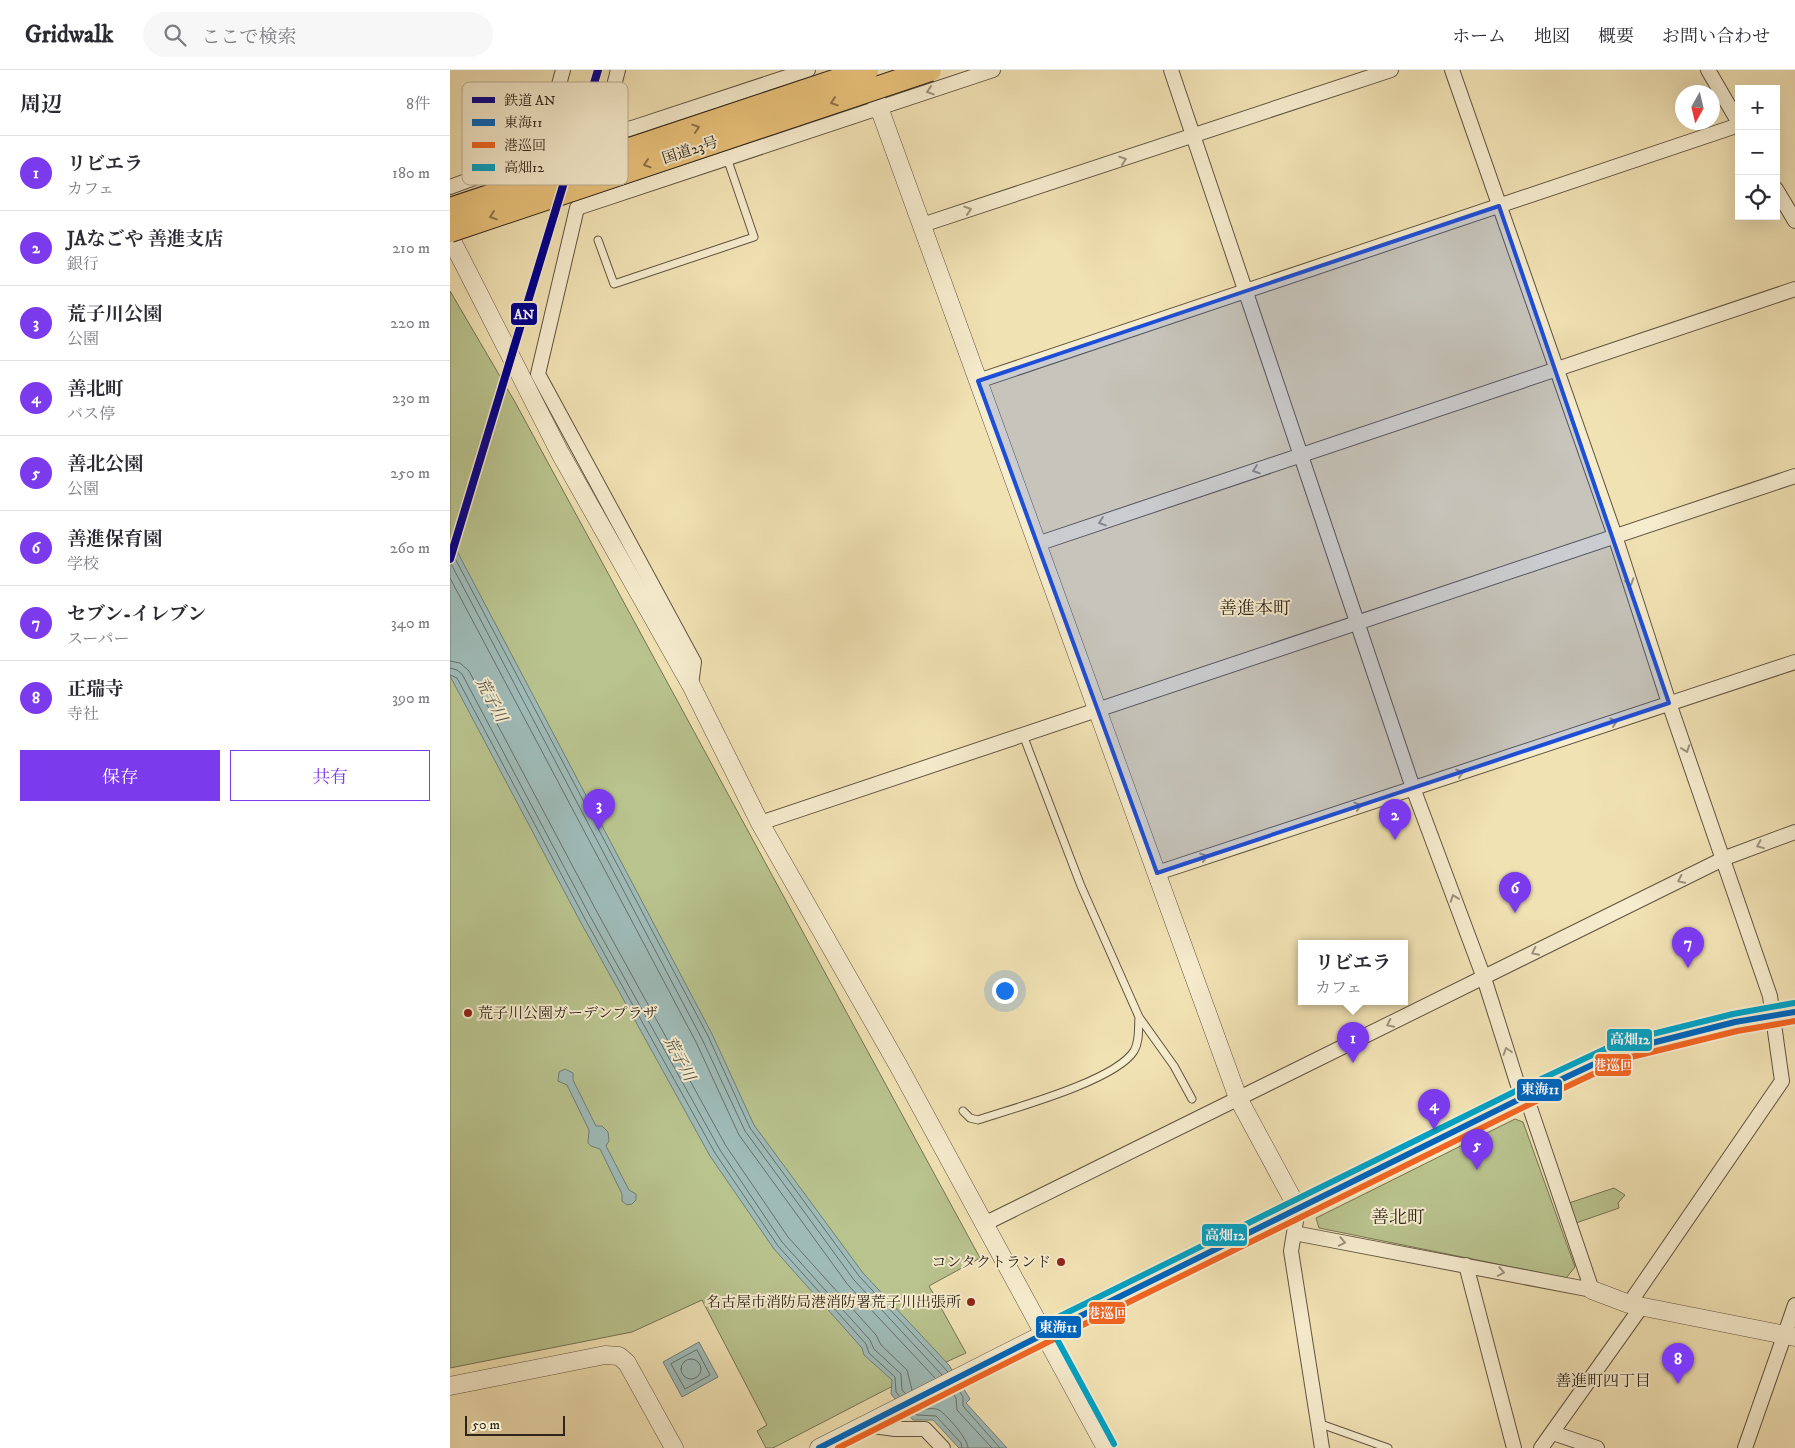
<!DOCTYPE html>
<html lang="ja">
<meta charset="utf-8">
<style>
:root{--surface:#fff;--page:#f7f7f7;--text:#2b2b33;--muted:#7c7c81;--line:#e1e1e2;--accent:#7c3aed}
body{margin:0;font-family:"IM FELL DW Pica","Noto Serif JP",serif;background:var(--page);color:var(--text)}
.controls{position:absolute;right:15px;top:15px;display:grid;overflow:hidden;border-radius:0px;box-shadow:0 5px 20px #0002}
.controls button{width:45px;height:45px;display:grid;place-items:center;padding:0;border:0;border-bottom:1px solid var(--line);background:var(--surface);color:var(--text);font:25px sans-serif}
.compass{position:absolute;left:1225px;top:15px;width:45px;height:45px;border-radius:50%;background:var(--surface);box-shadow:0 5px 20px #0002;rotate:188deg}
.scale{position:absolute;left:15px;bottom:12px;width:100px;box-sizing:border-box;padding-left:5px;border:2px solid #2f251b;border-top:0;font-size:14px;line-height:18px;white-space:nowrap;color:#2f251b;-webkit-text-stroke:4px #f6ecce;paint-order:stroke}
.you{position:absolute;left:554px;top:920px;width:18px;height:18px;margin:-12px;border:4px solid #fff;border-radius:50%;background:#1a73e8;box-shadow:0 0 0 8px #1a73e833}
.badge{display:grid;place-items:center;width:32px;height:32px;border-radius:50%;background:var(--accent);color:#fff;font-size:16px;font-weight:700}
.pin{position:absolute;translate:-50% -41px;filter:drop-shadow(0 1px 2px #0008)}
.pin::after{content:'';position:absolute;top:26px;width:18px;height:15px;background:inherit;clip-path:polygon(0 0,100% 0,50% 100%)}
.popup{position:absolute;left:848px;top:870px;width:110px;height:65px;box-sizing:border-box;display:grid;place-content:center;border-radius:0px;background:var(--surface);filter:drop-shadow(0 1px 4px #0005);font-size:16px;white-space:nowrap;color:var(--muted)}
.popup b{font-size:19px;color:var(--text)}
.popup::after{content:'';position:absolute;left:50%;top:100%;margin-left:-10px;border:10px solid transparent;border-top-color:var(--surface)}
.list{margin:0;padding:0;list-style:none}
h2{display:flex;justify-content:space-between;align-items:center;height:65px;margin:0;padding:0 20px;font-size:21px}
h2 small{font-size:16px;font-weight:400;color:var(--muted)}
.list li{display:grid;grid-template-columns:32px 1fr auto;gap:15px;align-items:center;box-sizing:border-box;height:75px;padding:0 20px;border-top:1px solid var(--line)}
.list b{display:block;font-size:19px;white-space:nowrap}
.list p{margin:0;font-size:16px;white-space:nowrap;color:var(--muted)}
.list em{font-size:16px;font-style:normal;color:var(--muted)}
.actions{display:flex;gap:10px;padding:15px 20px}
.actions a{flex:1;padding:11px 0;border:1px solid var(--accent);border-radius:0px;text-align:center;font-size:18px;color:var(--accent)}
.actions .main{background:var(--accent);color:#fff}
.icon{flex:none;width:28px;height:28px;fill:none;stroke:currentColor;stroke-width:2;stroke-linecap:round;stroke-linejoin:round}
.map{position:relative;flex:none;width:1345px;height:1378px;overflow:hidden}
header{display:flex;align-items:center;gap:30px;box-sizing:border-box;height:70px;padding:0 25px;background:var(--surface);border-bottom:1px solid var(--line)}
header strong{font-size:24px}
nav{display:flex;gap:28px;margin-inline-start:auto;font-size:18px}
.search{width:350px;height:45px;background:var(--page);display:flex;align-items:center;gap:12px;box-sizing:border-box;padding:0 18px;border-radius:28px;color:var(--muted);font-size:19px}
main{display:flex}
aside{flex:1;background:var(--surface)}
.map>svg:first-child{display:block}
.green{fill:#b9c38e;stroke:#747454}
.water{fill:#9fbbb8;stroke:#727f79}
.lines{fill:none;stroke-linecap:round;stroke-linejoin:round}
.shore{stroke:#67706a;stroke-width:1}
.service-casing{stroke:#605441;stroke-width:9}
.minor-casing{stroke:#605441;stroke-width:16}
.tertiary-casing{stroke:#605441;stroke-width:19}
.service{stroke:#f6ecce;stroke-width:7}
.minor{stroke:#f6ecce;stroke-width:14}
.tertiary{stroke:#f6ecce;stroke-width:18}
.trunk-bridge-casing{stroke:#2f251b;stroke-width:24;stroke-linecap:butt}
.trunk-bridge{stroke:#e8c17a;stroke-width:22}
.bus-1-casing{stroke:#f6ecce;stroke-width:10}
.bus-2-casing{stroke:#f6ecce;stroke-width:10}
.bus-3-casing{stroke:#f6ecce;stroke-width:10}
.bus-1{stroke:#0065bd;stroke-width:6}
.bus-2{stroke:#f26522;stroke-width:6}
.bus-3{stroke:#02a2c5;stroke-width:6}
.rail-1-casing{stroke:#f6ecce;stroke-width:11}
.rail-1{stroke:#00008b;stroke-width:8}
.oneway{stroke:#9c927d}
.oneway2{stroke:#8c734a}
.marked{fill:#1d4ed8;fill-opacity:0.2;stroke:#1d4ed8;stroke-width:4;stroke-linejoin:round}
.poi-dot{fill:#8f2418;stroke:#f6ecce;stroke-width:2}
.labels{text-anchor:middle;stroke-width:4;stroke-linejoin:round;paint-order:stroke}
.street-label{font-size:15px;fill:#2f251b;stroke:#f6ecce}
.poi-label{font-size:15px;fill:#2f251b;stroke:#f6ecce;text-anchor:end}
.water-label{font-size:16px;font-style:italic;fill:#51524a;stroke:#f6ecce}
.neighbourhood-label{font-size:16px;fill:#2f251b;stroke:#f6ecce}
.quarter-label{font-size:18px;fill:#2f251b;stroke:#f6ecce}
.key{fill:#f6ecce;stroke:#bab098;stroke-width:1}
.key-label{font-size:14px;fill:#2f251b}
.line-badge{stroke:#f6ecce;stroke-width:2}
.badge-label{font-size:14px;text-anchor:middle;font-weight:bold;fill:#fff}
</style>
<header>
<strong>Gridwalk</strong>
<div class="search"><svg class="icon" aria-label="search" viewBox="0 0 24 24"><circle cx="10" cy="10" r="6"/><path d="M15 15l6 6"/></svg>ここで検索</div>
<nav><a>ホーム</a><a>地図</a><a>概要</a><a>お問い合わせ</a></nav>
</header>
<main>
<aside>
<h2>周辺<small>8件</small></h2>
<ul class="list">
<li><span class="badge">1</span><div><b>リビエラ</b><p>カフェ</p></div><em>180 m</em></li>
<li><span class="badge">2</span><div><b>JAなごや 善進支店</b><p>銀行</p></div><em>210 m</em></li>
<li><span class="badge">3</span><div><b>荒子川公園</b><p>公園</p></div><em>220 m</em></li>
<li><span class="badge">4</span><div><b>善北町</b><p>バス停</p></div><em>230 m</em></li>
<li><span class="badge">5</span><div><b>善北公園</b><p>公園</p></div><em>250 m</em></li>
<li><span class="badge">6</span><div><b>善進保育園</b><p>学校</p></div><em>260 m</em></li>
<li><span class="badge">7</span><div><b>セブン-イレブン</b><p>スーパー</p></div><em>340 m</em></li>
<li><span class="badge">8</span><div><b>正瑞寺</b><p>寺社</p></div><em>390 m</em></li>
</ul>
<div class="actions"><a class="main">保存</a><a>共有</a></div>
</aside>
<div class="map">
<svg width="1345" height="1378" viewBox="0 0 1345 1378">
<rect width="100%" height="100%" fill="#f1e2b4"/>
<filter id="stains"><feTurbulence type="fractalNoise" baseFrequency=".004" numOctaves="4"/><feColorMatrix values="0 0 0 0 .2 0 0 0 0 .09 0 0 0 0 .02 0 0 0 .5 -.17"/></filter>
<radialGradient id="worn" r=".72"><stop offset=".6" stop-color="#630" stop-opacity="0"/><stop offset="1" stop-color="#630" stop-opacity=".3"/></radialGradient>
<!-- green -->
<path class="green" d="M0 221 65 332 530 1188 479 1216 516 1283 441 1317 323 1378H316L307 1361 317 1355 252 1230 182 1262 0 1298Z
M1065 1049 1073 1052 1125 1197 1116 1208 869 1158 866 1148Z
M1164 1118 1175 1125 1168 1133 1169 1138 1126 1153 1119 1133Z"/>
<!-- water -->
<path class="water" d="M0 468 262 964 304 1055 413 1203 499 1295 520 1329 516 1333 557 1378H509L483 1350H463L441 1324 442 1310 414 1285 412 1278 324 1179 260 1086 130 851 0 606Z
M115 999 123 1003V1010L146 1056H152L158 1062 159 1071 156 1076 179 1120 186 1124V1130L182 1134 177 1135 172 1131V1124L150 1079 141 1076 138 1073 139 1060 117 1015 108 1011 109 1002Z
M249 1272 268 1307 232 1327 213 1292Z"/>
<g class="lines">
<!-- shore -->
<path class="shore" d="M0 479 258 966 300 1058 409 1206 498 1302
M0 492 252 969 295 1061 404 1210 492 1305
M0 508 246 972 289 1065 398 1215 485 1308
M0 591 10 593 19 601 147 842 276 1076 338 1167 426 1265 431 1275 457 1300 462 1320
M0 598 7 600 12 604 140 846 270 1080 332 1172 420 1270 424 1279 451 1304 452 1320 455 1323
M0 605 7 608 135 849 265 1083 328 1176 416 1274 419 1283 445 1307 446 1322 449 1326
M247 1280 260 1305 235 1319 221 1294Z
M231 1299a10 10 0 1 1 20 0a10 10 0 1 1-20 0Z
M508 1319 513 1327V1336L550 1378
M502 1322 506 1328 507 1340 542 1378
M469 1339C475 1340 483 1337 489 1340 497 1345 518 1369 518 1378
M463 1342 467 1345 486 1346 511 1373 512 1378"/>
<!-- service casing -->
<g class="service-casing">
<path id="service" d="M148 170 164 214 304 167 277 88
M689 947 724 996 742 1029
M513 1041 520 1048 528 1050C564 1038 665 1011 684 981 690 971 688 958 689 947L631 816 573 665
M868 1353 938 1378"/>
</g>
<!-- minor casing -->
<g class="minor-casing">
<path id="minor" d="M168 0 157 43 159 53 179 59 358 0
M721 0 963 718 1034 908 1072 1028
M1002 0 1165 466 1219 633 1320 926 1332 1011 1179 1234
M1258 0 1289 53
M0 117 90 84 113 0
M1326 119 1345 151
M472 155 941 0
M528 311 1289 55
M587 474 1345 219
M241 615 244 592 88 304 127 138 543 0
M310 753 1345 406
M707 803 1345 592
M848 1139 841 1181 872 1378
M534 1154 1275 788 1345 762
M844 1163 1142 1220 1076 1026
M1016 1195 1064 1378
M416 1355 445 1359H475L493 1378
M1103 1363 1147 1378
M1091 1378 1192 1236
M1295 1378 1345 1235"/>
</g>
<!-- tertiary casing -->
<g class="tertiary-casing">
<path id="tertiary" d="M418 7 788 1028 848 1139
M0 167 110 383 241 615 310 753 448 995 656 1378
M1142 1220 1179 1234 1345 1267
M0 1316 155 1285 169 1286 177 1293 224 1378
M369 1378 594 1264 1076 1026 1174 980 1285 952 1345 942"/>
</g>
<!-- service -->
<use href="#service" class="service"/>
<!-- minor -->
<use href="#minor" class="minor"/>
<!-- tertiary -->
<use href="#tertiary" class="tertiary"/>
<!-- trunk-bridge casing -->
<g class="trunk-bridge-casing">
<path id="trunk-bridge" d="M0 139 417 0
M0 161 480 0"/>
</g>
<!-- trunk-bridge -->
<use href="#trunk-bridge" class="trunk-bridge"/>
<!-- bus-1 casing -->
<g class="bus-1-casing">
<path id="bus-1" d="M369 1378 594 1264 1076 1026 1174 980 1285 952 1345 942"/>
</g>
<!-- bus-2 casing -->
<g class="bus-2-casing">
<path id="bus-2" d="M388 1378 598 1272 1080 1034 1177 988 1287 961 1345 951"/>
</g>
<!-- bus-3 casing -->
<g class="bus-3-casing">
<path id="bus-3" d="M590 1256 1072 1018 1170 972 1283 944 1344 933
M602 1260 664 1374"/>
</g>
<!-- bus-1 -->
<use href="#bus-1" class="bus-1"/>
<!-- bus-2 -->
<use href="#bus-2" class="bus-2"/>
<!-- bus-3 -->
<use href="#bus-3" class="bus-3"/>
<!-- rail-1 casing -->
<g class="rail-1-casing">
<path id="rail-1" d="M0 489 148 0"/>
</g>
<!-- rail-1 -->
<use href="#rail-1" class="rail-1"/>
</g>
<!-- one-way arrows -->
<defs><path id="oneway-chevron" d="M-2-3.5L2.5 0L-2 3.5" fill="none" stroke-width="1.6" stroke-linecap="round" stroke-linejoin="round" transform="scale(1.25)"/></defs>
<g class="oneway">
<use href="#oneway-chevron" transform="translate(480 21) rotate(162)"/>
<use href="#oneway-chevron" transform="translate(673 90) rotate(-18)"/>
<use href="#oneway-chevron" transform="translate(518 140) rotate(-18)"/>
<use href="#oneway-chevron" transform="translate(806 400) rotate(161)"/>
<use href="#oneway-chevron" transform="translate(652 452) rotate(161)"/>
<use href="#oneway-chevron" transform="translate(1180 512) rotate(72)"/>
<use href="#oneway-chevron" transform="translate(1164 652) rotate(-18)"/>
<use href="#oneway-chevron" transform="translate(1236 679) rotate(70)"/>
<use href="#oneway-chevron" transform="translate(1010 703) rotate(-18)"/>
<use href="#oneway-chevron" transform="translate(908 736) rotate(-18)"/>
<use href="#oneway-chevron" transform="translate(1310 775) rotate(158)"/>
<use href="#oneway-chevron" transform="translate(754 787) rotate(-18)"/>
<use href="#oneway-chevron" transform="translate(1231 810) rotate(154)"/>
<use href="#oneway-chevron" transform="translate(1004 828) rotate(-110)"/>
<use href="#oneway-chevron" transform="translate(1085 882) rotate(154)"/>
<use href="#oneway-chevron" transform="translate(940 954) rotate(154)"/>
<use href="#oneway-chevron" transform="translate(1057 981) rotate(-108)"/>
<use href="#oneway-chevron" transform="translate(892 1172) rotate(11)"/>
<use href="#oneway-chevron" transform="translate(1051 1202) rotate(11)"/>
</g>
<g class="oneway2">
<use href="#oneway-chevron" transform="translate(384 32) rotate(162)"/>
<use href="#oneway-chevron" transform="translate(246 58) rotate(-18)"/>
<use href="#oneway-chevron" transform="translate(197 94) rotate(162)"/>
<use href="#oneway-chevron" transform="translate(43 146) rotate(161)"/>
</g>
<!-- marked area -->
<path class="marked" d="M1049 136 1219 633 707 803 528 311Z"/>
<!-- markers -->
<g class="poi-dot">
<circle cx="18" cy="943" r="5"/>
<circle cx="611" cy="1192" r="5"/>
<circle cx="521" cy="1232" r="5"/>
</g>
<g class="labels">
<!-- street labels -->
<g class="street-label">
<text transform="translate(240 80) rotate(-18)" y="5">国道23号</text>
</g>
<!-- poi labels -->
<g class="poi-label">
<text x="28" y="948" text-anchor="start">荒子川公園ガーデンプラザ</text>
<text x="601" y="1197">コンタクトランド</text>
<text x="511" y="1237">名古屋市消防局港消防署荒子川出張所</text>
</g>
<!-- water labels -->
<g class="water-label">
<text transform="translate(42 629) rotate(62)" y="6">荒子川</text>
<text transform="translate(230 988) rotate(62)" y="6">荒子川</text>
</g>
<!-- neighbourhood labels -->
<g class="neighbourhood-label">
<text x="1153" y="1316">善進町四丁目</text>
</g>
<!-- quarter labels -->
<g class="quarter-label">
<text x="805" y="544">善進本町</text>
<text x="948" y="1153">善北町</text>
</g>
</g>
<!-- legend -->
<rect x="12" y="12" width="166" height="103" rx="8" class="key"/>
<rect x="22" y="27" width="23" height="6" fill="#00008b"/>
<rect x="22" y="49" width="23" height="7" fill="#0065bd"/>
<rect x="22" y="72" width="23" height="6" fill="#f26522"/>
<rect x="22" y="94" width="23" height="7" fill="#02a2c5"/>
<g class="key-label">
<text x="54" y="35">鉄道 AN</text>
<text x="54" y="57">東海11</text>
<text x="54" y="80">港巡回</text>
<text x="54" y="102">高畑12</text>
</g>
<g class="line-badge">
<rect x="60" y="232" width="28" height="24" rx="5" fill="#00008b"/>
<rect x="1156" y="958" width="47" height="24" rx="5" fill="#02a2c5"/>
<rect x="1144" y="983" width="38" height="24" rx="5" fill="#f26522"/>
<rect x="1066" y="1008" width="47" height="24" rx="5" fill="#0065bd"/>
<rect x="751" y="1153" width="47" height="24" rx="5" fill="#02a2c5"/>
<rect x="638" y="1231" width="38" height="24" rx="5" fill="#f26522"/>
<rect x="585" y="1245" width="47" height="24" rx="5" fill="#0065bd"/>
</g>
<g class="badge-label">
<text x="74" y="249">AN</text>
<text x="1180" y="974">高畑12</text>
<text x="1163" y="1000">港巡回</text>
<text x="1090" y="1024">東海11</text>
<text x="775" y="1170">高畑12</text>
<text x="657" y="1248">港巡回</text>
<text x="608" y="1262">東海11</text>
</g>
<rect width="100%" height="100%" filter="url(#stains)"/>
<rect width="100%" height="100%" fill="url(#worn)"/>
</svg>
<div class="controls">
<button>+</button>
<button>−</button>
<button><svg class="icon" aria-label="locate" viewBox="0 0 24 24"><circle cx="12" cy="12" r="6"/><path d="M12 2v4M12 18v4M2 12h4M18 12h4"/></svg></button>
</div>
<svg class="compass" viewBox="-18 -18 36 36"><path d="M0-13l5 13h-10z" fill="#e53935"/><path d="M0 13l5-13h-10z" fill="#7c7c81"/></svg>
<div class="scale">50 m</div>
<div class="you"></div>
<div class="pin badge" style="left:903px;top:993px">1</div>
<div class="popup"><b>リビエラ</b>カフェ</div>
<div class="pin badge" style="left:945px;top:770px">2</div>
<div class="pin badge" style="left:149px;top:760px">3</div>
<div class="pin badge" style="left:984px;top:1060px">4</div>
<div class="pin badge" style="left:1027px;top:1100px">5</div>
<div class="pin badge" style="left:1065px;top:843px">6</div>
<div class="pin badge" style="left:1238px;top:898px">7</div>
<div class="pin badge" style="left:1228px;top:1314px">8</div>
</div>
</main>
